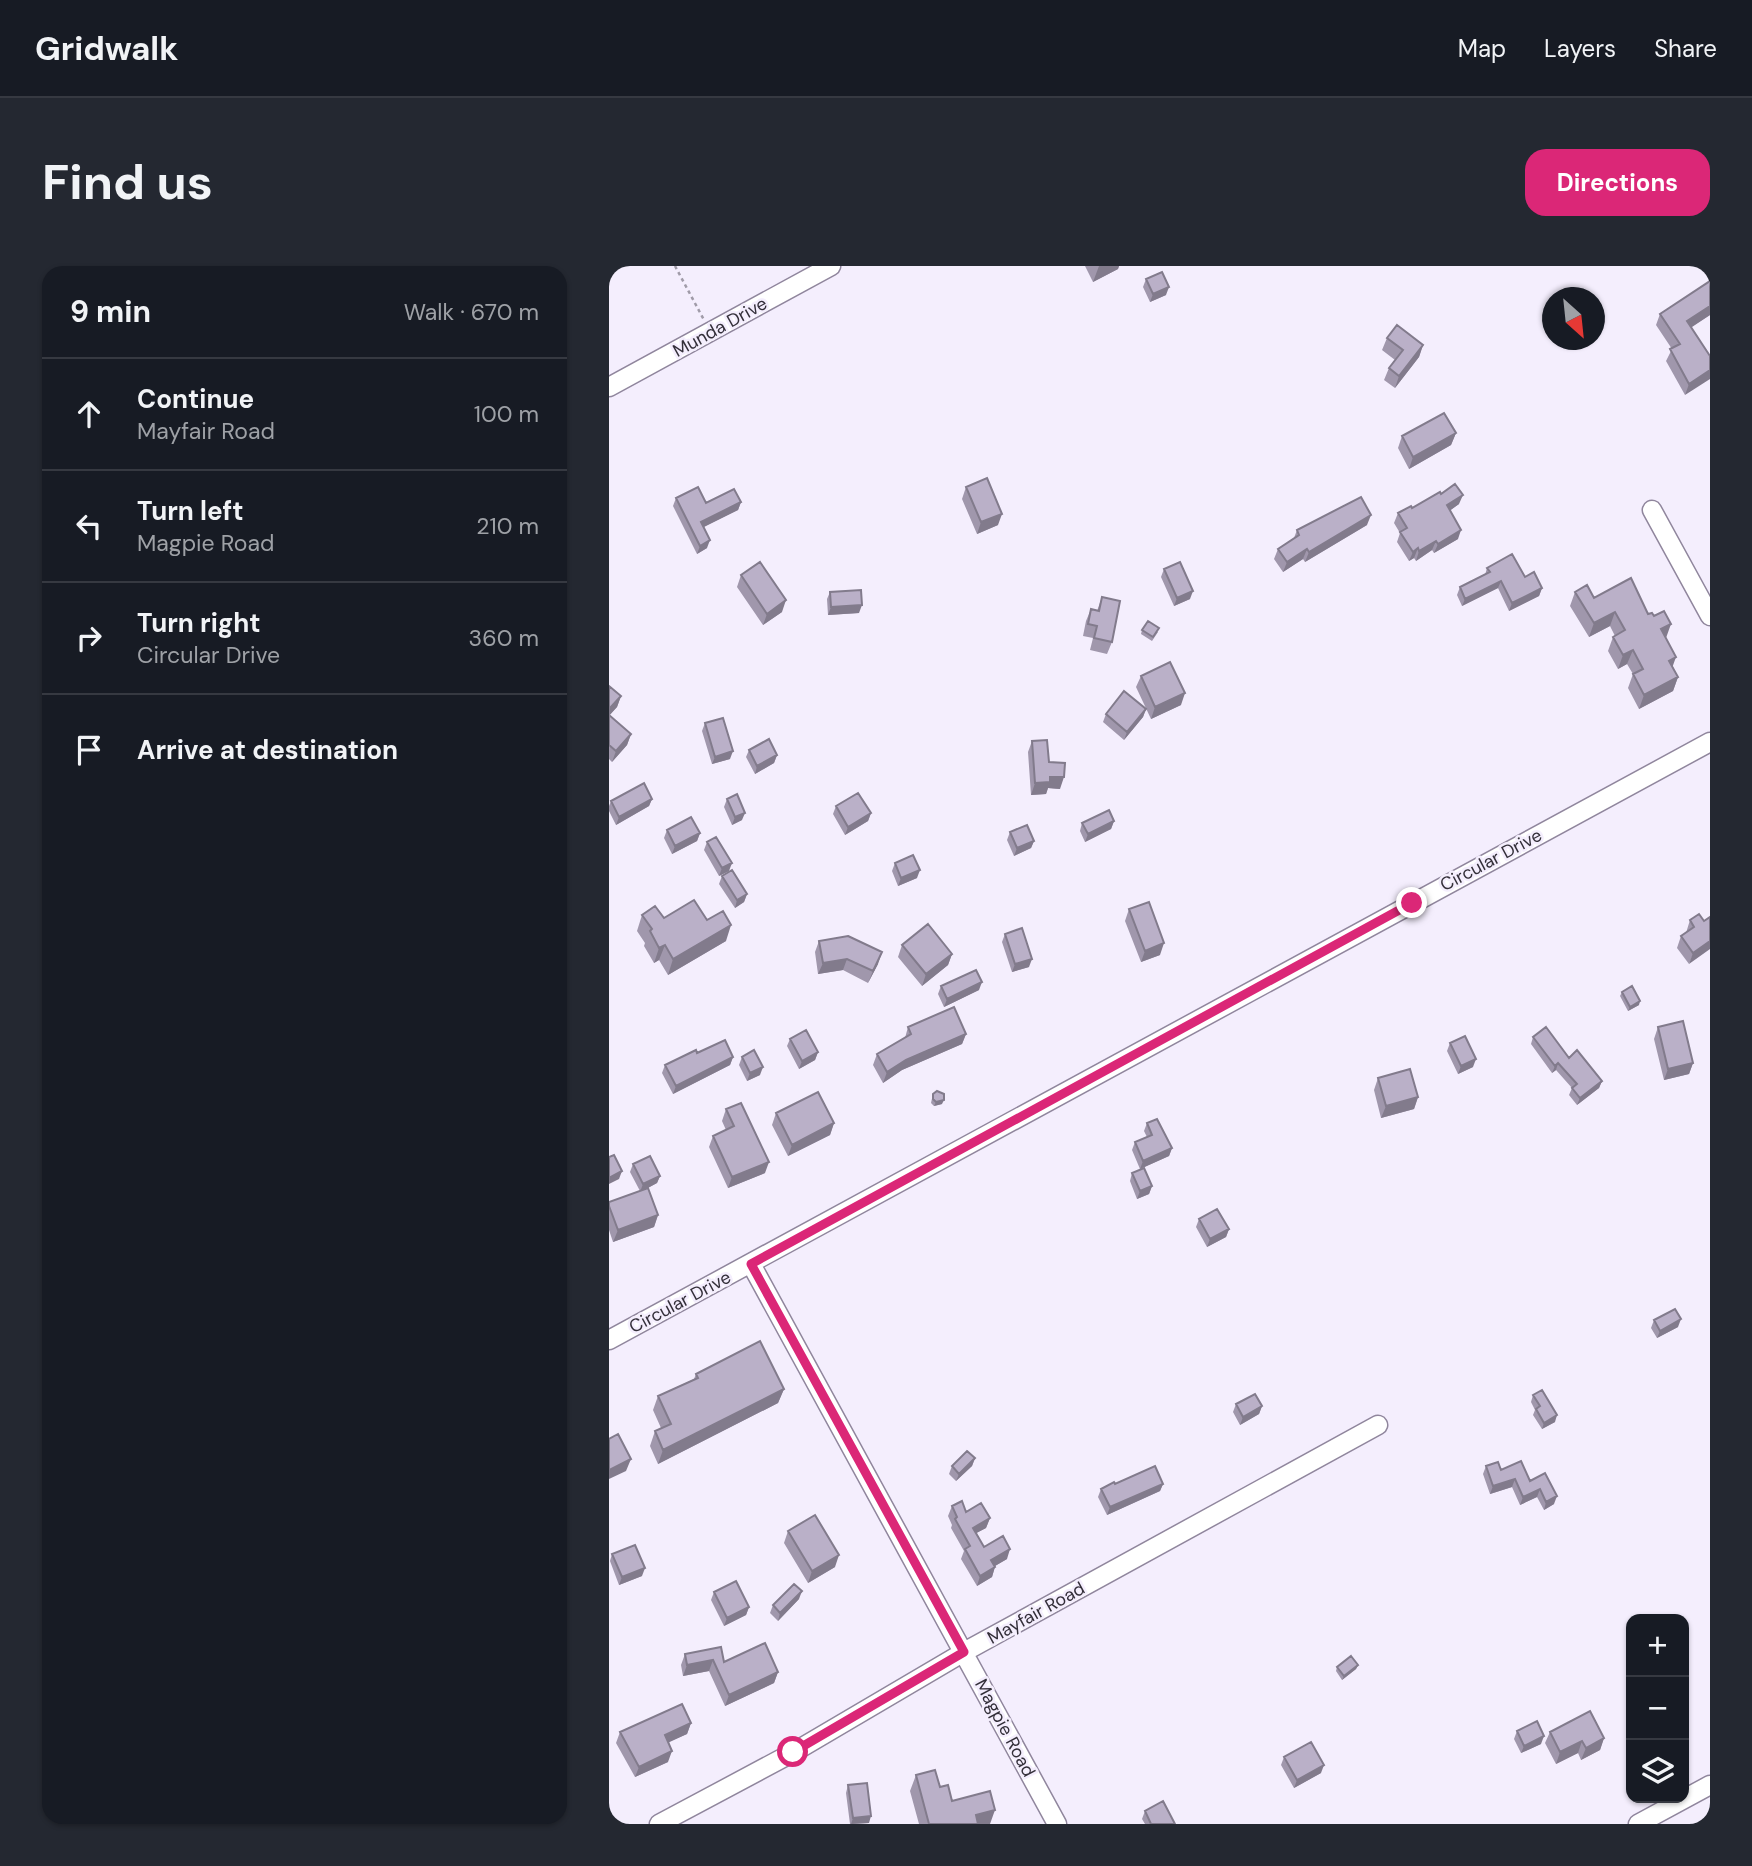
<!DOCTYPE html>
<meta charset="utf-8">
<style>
:root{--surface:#171b24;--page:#242831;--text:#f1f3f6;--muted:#9ea1a6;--line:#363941;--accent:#db2777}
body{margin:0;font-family:"DM Sans",sans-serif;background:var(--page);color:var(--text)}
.controls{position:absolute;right:21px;bottom:21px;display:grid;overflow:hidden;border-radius:14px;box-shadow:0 2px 5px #0004}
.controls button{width:63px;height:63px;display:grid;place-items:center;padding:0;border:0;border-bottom:2px solid var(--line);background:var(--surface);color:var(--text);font:35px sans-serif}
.compass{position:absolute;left:933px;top:21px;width:63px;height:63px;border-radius:50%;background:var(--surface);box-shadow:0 2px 5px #0004;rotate:153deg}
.stop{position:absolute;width:21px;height:21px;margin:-16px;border:5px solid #db2777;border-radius:50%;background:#fff}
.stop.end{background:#db2777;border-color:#fff;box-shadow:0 2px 7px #0008}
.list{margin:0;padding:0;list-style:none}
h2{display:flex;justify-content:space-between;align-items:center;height:91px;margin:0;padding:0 28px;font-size:30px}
h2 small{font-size:23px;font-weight:400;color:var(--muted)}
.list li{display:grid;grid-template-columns:46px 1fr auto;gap:21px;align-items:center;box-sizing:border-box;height:112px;padding:0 28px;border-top:2px solid var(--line)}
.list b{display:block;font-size:26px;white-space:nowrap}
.list p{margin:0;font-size:23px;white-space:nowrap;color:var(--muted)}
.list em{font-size:23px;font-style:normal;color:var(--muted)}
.icon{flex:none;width:38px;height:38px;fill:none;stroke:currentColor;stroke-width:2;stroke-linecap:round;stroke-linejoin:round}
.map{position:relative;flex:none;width:1101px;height:1558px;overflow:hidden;border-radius:21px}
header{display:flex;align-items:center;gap:42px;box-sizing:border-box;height:98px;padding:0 35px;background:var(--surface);border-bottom:2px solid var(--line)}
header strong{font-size:33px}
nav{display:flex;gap:38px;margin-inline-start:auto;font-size:24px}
.intro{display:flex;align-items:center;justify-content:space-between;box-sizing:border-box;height:168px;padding:0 42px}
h1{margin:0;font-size:49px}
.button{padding:18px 32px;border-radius:21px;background:var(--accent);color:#fff;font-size:24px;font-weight:700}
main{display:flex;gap:42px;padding:0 42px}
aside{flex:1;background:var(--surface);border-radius:21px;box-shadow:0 2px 5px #0004}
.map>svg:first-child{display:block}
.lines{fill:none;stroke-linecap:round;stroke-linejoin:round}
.minor-casing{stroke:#90869d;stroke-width:21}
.path{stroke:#a09ba8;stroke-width:2.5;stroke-dasharray:3.5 3.5;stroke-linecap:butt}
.minor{stroke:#fff;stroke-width:18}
.wall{fill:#a097ac}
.shaded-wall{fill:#827b8c}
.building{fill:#bab0c8;stroke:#827b8c;stroke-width:2}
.route{stroke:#db2777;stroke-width:9}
.labels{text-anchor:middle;stroke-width:5;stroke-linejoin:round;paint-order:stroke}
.street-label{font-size:18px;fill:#332f39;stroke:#f4eefd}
</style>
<header>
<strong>Gridwalk</strong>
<nav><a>Map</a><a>Layers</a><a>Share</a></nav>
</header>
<div class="intro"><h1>Find us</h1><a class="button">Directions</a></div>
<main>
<aside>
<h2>9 min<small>Walk · 670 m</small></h2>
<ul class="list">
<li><svg class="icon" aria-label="ahead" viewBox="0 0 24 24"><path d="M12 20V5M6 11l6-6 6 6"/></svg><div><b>Continue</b><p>Mayfair Road</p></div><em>100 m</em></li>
<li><svg class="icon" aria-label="left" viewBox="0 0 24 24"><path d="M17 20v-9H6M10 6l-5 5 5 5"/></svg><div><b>Turn left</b><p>Magpie Road</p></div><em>210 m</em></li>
<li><svg class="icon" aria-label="right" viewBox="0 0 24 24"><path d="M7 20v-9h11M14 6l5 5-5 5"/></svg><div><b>Turn right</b><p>Circular Drive</p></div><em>360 m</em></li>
<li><svg class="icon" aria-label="arrive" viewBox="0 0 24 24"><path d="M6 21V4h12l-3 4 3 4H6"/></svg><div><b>Arrive at destination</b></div></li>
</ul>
</aside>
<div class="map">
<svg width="1101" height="1558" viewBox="0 0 1101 1558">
<rect width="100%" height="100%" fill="#f4eefd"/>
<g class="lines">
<!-- minor casing -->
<g class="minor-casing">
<path id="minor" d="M0 121 222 0
M1043 244 1101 350
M142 998 448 1558
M0 1074 1101 476
M50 1558 185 1486 355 1386 769 1159
M1029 1558 1101 1519"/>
</g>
<!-- path -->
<path class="path" d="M66 0 95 54"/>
<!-- minor -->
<use href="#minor" class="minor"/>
</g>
<!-- wall -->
<path class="wall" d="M476 0H510L509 3 484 16Z
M537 13 557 29 541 36 534 21Z
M1101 15V49L1082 61 1101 90 1076 129 1057 95 1063 83 1047 59 1051 48Z
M778 72 814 79 810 91 786 122 775 114 780 102 786 94 773 84Z
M847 167 842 179 800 203 789 182 793 170Z
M357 221 389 259 368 268 353 233Z
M832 228 850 238 841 244 849 273 825 287 823 284 807 295 805 292 800 295 788 276 791 267 785 257 789 247 803 242Z
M67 232 97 237 132 236 129 244 94 261 98 282 88 288 64 240Z
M758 259 696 296 694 293 674 306 665 293 669 283 685 272 688 264Z
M878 302 916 311 933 322 930 330 900 345 889 322 853 340 848 329 851 321 876 309Z
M555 303 581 333 565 340 552 311Z
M132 309 173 346 154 359 128 321Z
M221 326 250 347 219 349 218 333Z
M966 326 1039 348 1057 372 1064 401 1069 411 1064 425 1030 443 1019 422 1024 408 1018 398 1009 403 999 385 1004 371 1006 370 1001 360 980 371 961 340Z
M493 331 503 376 498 388 481 384 484 372 474 370 477 355 482 343 488 345Z
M533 364 549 366 543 375 532 368Z
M532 410 572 439 542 453 527 421Z
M0 420 12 430 8 441 0 449 22 468 18 479 3 496 0 493Z
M537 443 534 451 515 474 494 456 497 448Z
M96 457 121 493 103 498 93 465Z
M423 475 440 496 451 523 439 522 437 528 422 529 419 486Z
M140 484 168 489 165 497 146 508 137 491Z
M43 533 40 540 7 559 0 545V540L2 535Z
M118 533 133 554 123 559 115 541Z
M227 540 262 547 259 555 236 569 224 548Z
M505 555 502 563 476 576 471 565 473 557Z
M58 564 91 567 88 575 63 588 55 572Z
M401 566 425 575 422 582 405 590 398 574Z
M98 576 120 605 110 610 95 584Z
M286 597 308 612 289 620 283 605Z
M113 610 138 628 135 636 126 642 110 618Z
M520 643 551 689 532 696 516 655Z
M33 649 55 652 98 654 117 675 59 709 50 694 45 697 35 680 36 677 28 665Z
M1101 651 1080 698 1068 682 1072 670 1077 667 1081 654 1095 655Z
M396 668 420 701 403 706 393 676Z
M210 675 269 698 259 717 234 704 209 708 206 686Z
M293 679 343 688 339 699 313 720 289 691Z
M332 720 370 724 335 741 329 728Z
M1013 726 1030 739 1019 745 1011 730Z
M299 761 357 768 353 778 293 804 274 817 264 799 268 788 296 772Z
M1049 761 1084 797 1080 808 1055 814 1045 773Z
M924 771 960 792 993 815 990 822 968 839 960 829 963 822 947 804 943 807 922 778Z
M181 773 209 786 206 794 190 803 178 780Z
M841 777 864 801 849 808 838 785Z
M88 787 124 791 121 799 64 828 53 807 56 799Z
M133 791 151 809 138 815 130 799Z
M769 812 809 831 805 843 772 852 765 824Z
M324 828 333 838 325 840 322 837Z
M117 843 156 907 119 922 100 881 104 870 117 864 113 855Z
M167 847 225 857 221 869 179 890 163 859Z
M538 857 563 882 560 890 531 903 523 884 526 876 538 871 535 865Z
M24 898 51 910 48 917 39 922 49 949 45 961 4 976 0 964V936L31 925 21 906Z
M523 907 543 920 540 928 528 933 521 915Z
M590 953 620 963 617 971 598 981 587 961Z
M1045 1054 1069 1061 1048 1072 1042 1062Z
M87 1108 175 1123 169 1137 49 1198 41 1180 46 1165 52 1162 44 1144 49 1130 85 1113Z
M924 1129 946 1156 933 1163 924 1149 926 1144 922 1136Z
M627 1138 653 1140 650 1148 631 1159 624 1146Z
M366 1192 363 1200 347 1215 340 1208 343 1200Z
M877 1200 921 1215 936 1207 945 1238 935 1244 928 1231 911 1239 903 1221 881 1228 874 1208Z
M506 1218H554L551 1225 498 1249 489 1231 492 1223Z
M343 1240 357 1246 381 1252 377 1262 367 1267 375 1281 398 1293 386 1300 383 1311 368 1320 352 1293 355 1285 342 1262 343 1259 339 1250Z
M179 1265 226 1301 199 1317 175 1277Z
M3 1288 33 1310 10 1319 1 1295Z
M105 1326 140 1341 137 1349 115 1360 102 1334Z
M190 1333 169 1355 161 1347 164 1339Z
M76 1388 115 1396 169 1406 165 1417 116 1440 100 1405 74 1410 72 1399Z
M749 1399 747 1403 733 1414 727 1405 728 1401Z
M82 1457 78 1468 59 1476V1496L26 1511 7 1477 11 1466Z
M908 1465 932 1478 912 1487 905 1473Z
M941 1466 995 1472 991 1484 972 1494 969 1487 947 1498 936 1477Z
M675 1491 712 1507 685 1522 672 1499Z
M307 1509 331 1521 343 1535 381 1558H310L301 1525Z
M239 1519 260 1557 241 1558 237 1527Z
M536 1545 566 1558H536L533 1553Z"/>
<!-- shaded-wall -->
<path class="shaded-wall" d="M490 0H510L509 3 484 16Z
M560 21 557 29 541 36 544 28Z
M1101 40V49L1074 67 1078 55Z
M814 79 810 91 786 122 790 110Z
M1101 104V113L1076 129 1080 118Z
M847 167 842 179 800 203 804 191Z
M854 229 850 238 835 249 838 239Z
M132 236 129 244 89 264 92 256Z
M393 248 389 259 368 268 372 256Z
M762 249 758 259 696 296 700 286Z
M852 264 849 273 825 287 829 278Z
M101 274 98 282 88 288 91 280Z
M827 275 823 284 807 295 810 285Z
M809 282 805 292 800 295 804 286Z
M698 283 694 293 674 306 678 296Z
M892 315 889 322 853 340 856 333Z
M933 322 930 330 900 345 903 337Z
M584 325 581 333 565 340 568 332Z
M177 334 173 346 154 359 158 348Z
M253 339 250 347 219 349 222 341Z
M1006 346 1001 360 980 371 985 357Z
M1062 358 1057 372 1052 363Z
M1024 384 1018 398 1009 403 1014 389Z
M1067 391 1062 405 1060 395Z
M1069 411 1064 425 1030 443 1035 429Z
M576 427 572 439 542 453 546 441Z
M12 430 8 441 0 450V443Z
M537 443 534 451 515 474 518 466Z
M22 468 18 479 3 496 7 485Z
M124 485 121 493 103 498 106 491Z
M168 489 165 497 146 508 148 500Z
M441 511H455L451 523 439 522 437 528 422 529 426 517Z
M43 533 40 540 7 559 10 551Z
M136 547 133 554 123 559 126 551Z
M262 547 259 555 236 569 239 561Z
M505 555 502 563 476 576 479 568Z
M91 567 88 575 63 588 66 580Z
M425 575 422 582 405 590 408 582Z
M123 597 120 605 110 610 113 602Z
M311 604 308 612 289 620 292 612Z
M138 628 135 636 126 642 128 634Z
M122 659 117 675 59 709 64 693Z
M1101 675V683L1080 698 1084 687Z
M555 677 551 689 532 696 536 685Z
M56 679 50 694 45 697 50 682Z
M273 686 269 698 259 717 264 705Z
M343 688 339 699 313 720 317 708Z
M238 693 234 704 209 708 214 697Z
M423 693 420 701 403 706 406 698Z
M373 716 370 724 335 741 338 733Z
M1031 735 1030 739 1019 745 1021 741Z
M357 768 353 778 293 804 274 817 278 806 297 794Z
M209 786 206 794 190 803 193 795Z
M124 791 121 799 64 828 67 820Z
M867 793 864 801 849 808 852 800Z
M949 797 947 804 943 807 946 800Z
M1084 797 1080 808 1055 814 1059 803Z
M154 801 151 809 138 815 141 807Z
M993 815 990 822 968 839 971 832Z
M809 831 805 843 772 852 777 840Z
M335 834 333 838 325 840 327 836Z
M225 857 221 869 179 890 183 879Z
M563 882 560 890 531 903 534 895Z
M160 896 156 907 119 922 123 911Z
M13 905 10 913 0 918V912Z
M51 910 48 917 31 926 34 918Z
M543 920 540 928 528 933 531 925Z
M49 949 45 961 4 976 9 964Z
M620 963 617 971 598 981 601 973Z
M1072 1053 1069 1061 1048 1072 1051 1065Z
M175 1123 169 1137 49 1198 54 1184Z
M653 1140 650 1148 631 1159 634 1151Z
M948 1149 946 1156 933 1163 935 1157Z
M366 1192 363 1200 347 1215 350 1208Z
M22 1193 17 1205 0 1213V1204Z
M906 1213 903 1221 881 1228 884 1220Z
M554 1218 551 1225 498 1249 501 1241Z
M931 1223 928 1231 911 1239 914 1231Z
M948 1230 945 1238 935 1244 937 1236Z
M381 1252 377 1262 360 1271 364 1262Z
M401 1283 398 1293 379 1304 382 1294Z
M230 1289 226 1301 199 1317 203 1305Z
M386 1301 383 1311 368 1320 371 1310Z
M36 1302 33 1310 10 1319 13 1311Z
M193 1325 190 1333 169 1355 171 1347Z
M140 1341 137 1349 115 1360 118 1352Z
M104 1394 100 1405 74 1410 78 1399Z
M749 1399 747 1403 733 1414 735 1410Z
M169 1406 165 1417 116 1440 120 1429Z
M82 1457 78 1468 52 1480 56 1469Z
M935 1470 932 1478 912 1487 915 1480Z
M995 1472 991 1484 972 1494 977 1482Z
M973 1475 969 1487 947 1498 951 1486Z
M63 1485 59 1496 26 1511 30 1501Z
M715 1499 712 1507 685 1522 688 1514Z
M386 1544 381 1558H364L367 1549Z
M262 1550 260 1557 242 1558 244 1552Z"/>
<!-- building -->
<path class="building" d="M553 6 560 21 544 28 537 13Z
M1101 15V40L1078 55 1101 90V104L1080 118 1061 83 1071 78 1051 48Z
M788 59 814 79 790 110 780 102 794 84 778 72Z
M835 147 847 167 804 191 793 170Z
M378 212 393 248 372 256 357 221Z
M846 218 854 229 838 239 852 264 829 278 827 275 810 285 809 282 804 286 791 266 798 262 789 247 802 240 803 242 831 226 832 228Z
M89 221 97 237 125 223 132 236 92 256 101 274 91 280 67 232Z
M752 231 762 249 700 286 698 283 678 296 669 283 690 269 688 264Z
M903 288 916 311 925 306 933 322 903 337 892 315 856 333 851 321 881 306 878 302Z
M151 296 177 334 158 348 132 309Z
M571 296 584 325 568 332 555 303Z
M1022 312 1039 348 1043 347 1045 350 1055 345 1062 358 1052 363 1067 391 1060 395 1069 411 1035 429 1024 408 1034 403 1024 384 1014 389 1004 371 1016 364 1006 346 985 357 966 326 978 319 985 332Z
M252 324 253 339 222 341 221 326Z
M493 331 511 335 503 376 485 372 488 360 479 358 482 343 490 345Z
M539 355 550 362 544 371 533 364Z
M561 396 576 427 546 441 532 410Z
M0 420 12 430 0 443Z
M515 425 537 443 518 466 497 448Z
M0 449 22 468 7 485 0 479Z
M114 452 124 485 106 491 96 457Z
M160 473 168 489 148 500 140 484Z
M438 474 440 496 456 497 455 511H441V516L426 517 423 475Z
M35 517 43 533 10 551 2 535Z
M249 527 262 547 239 561 227 540Z
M128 528 136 547 126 551 118 533Z
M500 544 505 555 479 568 473 557Z
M82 551 91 567 66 580 58 564Z
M418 559 425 575 408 582 401 566Z
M107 571 123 597 113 602 98 576Z
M304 589 311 604 292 612 286 597Z
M123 604 138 628 128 634 113 610Z
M85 634 98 654 114 645 122 659 64 693 56 679 50 682 41 665 43 663 33 649 46 640 55 652Z
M540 636 555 677 536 685 520 643Z
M1090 648 1095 655 1101 651V675L1084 687 1072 670 1085 661 1081 654Z
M319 658 343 688 317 708 293 679Z
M413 662 423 693 406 698 396 668Z
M239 670 273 686 264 705 238 693 214 697 210 675Z
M367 704 373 716 338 733 332 720Z
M1023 720 1031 735 1021 741 1013 726Z
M345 741 357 768 297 794 278 806 268 788 302 768 299 761Z
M1074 755 1084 797 1059 803 1049 761Z
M937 761 960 792 968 784 993 815 971 832 963 822 968 818 949 797 946 800 924 771Z
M197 764 209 786 193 795 181 773Z
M856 770 867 793 852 800 841 777Z
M116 774 124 791 67 820 56 799 87 784 88 787Z
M145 784 154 801 141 807 133 791Z
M801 803 809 831 777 840 769 812Z
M328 825 335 828V834L327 836 324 833V828Z
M209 826 225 857 183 879 167 847Z
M132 837 160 896 123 911 104 870 125 860 117 843Z
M548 853 563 882 534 895 526 876 543 869 538 857Z
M5 889 13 905 0 912V891Z
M41 890 51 910 34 918 24 898Z
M535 902 543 920 531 925 523 907Z
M39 922 49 949 9 964 0 940V936Z
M608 943 620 963 601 973 590 953Z
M1066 1043 1072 1053 1051 1065 1045 1054Z
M151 1075 175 1123 54 1184 46 1165 62 1158 49 1130 89 1112 87 1108Z
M933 1124 948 1149 935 1157 927 1143 931 1140 924 1129Z
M646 1128 653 1140 634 1151 627 1138Z
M9 1168 22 1193 0 1204V1173Z
M358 1185 366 1192 350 1208 343 1200Z
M912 1195 921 1215 936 1207 948 1230 937 1236 931 1223 914 1231 906 1213 884 1220 877 1200 889 1196 892 1204Z
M546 1200 554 1218 501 1241 492 1223 505 1216 506 1218Z
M353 1235 357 1246 372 1237 381 1252 364 1262 375 1281 394 1270 401 1283 382 1294 386 1301 371 1310 356 1283 361 1280 346 1253 348 1251 343 1240Z
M206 1249 230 1289 203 1305 179 1265Z
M26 1279 36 1302 13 1311 3 1288Z
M127 1315 140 1341 118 1352 105 1326Z
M185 1318 193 1325 171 1347 164 1339Z
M156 1377 169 1406 120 1429 104 1394 78 1399 76 1388 112 1381 115 1396Z
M742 1390 749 1399 735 1410 728 1401Z
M73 1438 82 1457 56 1469 63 1485 30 1501 11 1466Z
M981 1445 995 1472 977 1482 973 1475 951 1486 941 1466Z
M928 1455 935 1470 915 1480 908 1465Z
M702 1476 715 1499 688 1514 675 1491Z
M326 1504 331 1521 339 1519 343 1535 381 1525 386 1544 367 1549 369 1558H320L307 1509Z
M258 1517 262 1550 244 1552 239 1519Z
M554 1535 566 1558H542L536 1545Z"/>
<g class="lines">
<!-- route -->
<path class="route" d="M184 1486 355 1386 142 998 803 637"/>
</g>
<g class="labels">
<!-- street labels -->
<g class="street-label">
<text transform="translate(111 61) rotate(-29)" y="6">Munda Drive</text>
<text transform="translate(882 594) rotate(-28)" y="6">Circular Drive</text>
<text transform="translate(71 1036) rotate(-28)" y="6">Circular Drive</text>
<text transform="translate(427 1347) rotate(-29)" y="6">Mayfair Road</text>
<text transform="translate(396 1462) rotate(62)" y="6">Magpie Road</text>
</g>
</g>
</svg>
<div class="controls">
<button>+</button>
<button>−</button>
<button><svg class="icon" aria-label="layers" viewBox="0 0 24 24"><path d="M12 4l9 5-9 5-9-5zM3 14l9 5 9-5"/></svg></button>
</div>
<svg class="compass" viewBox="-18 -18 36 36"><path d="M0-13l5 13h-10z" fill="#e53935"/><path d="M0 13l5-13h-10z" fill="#9ea1a6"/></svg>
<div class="stop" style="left:184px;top:1486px"></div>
<div class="stop end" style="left:803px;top:637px"></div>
</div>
</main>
